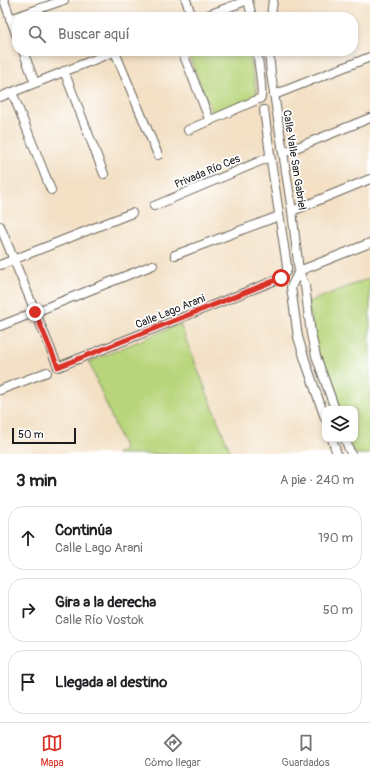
<!DOCTYPE html>
<html lang="es">
<meta charset="utf-8">
<style>
:root{--surface:#fff;--page:#f6f6f6;--text:#202124;--muted:#757577;--line:#e0e0e0;--accent:#d93025}
body{margin:0;font-family:Pangolin,sans-serif;background:var(--page);color:var(--text)}
.controls{position:absolute;right:12px;bottom:12px;display:grid;overflow:hidden;border-radius:8px;box-shadow:0 2px 6px #0003}
.controls button{width:36px;height:36px;display:grid;place-items:center;padding:0;border:0;border-bottom:1px solid var(--line);background:var(--surface);color:var(--text);font:20px sans-serif}
.scale{position:absolute;left:12px;bottom:10px;width:64px;box-sizing:border-box;padding-left:4px;border:2px solid #1c1c1c;border-top:0;font-size:11px;line-height:14px;white-space:nowrap;color:#1c1c1c;-webkit-text-stroke:3px #fff;paint-order:stroke}
.stop{position:absolute;width:12px;height:12px;margin:-9px;border:3px solid #d93025;border-radius:50%;background:#fff}
.stop.end{background:#d93025;border-color:#fff;box-shadow:0 1px 4px #0008}
.list{margin:0;padding:0;list-style:none}
h2{display:flex;justify-content:space-between;align-items:center;height:52px;margin:0;padding:0 16px;font-size:17px}
h2 small{font-size:13px;font-weight:400;color:var(--muted)}
.list li{display:grid;grid-template-columns:26px 1fr auto;gap:12px;align-items:center;box-sizing:border-box;height:64px;margin:0 8px 8px;padding:0 8px;border:1px solid var(--line);border-radius:16px}
.list b{display:block;font-size:15px;white-space:nowrap}
.list p{margin:0;font-size:13px;white-space:nowrap;color:var(--muted)}
.list em{font-size:13px;font-style:normal;color:var(--muted)}
.icon{flex:none;width:22px;height:22px;fill:none;stroke:currentColor;stroke-width:2;stroke-linecap:round;stroke-linejoin:round}
.map{position:relative;flex:none;width:370px;height:454px;overflow:hidden}
.search{position:absolute;background:var(--surface);box-shadow:0 2px 6px #0003;left:12px;right:12px;top:12px;height:44px;display:flex;align-items:center;gap:10px;box-sizing:border-box;padding:0 14px;border-radius:16px;color:var(--muted);font-size:15px}
.sheet{height:268px;background:var(--surface)}
nav{display:flex;justify-content:space-around;align-items:center;box-sizing:border-box;height:56px;border-top:1px solid var(--line);background:var(--surface);font-size:11px;color:var(--muted)}
nav a{display:grid;justify-items:center;gap:2px}
nav .on{color:var(--accent)}
.map>svg:first-child{display:block}
.green{fill:#b8d57b;stroke:#6a784c}
.lines{fill:none;stroke-linecap:round;stroke-linejoin:round}
.street-casing{stroke:#676157;stroke-width:10}
.street{stroke:#fff;stroke-width:8}
.route{stroke:#d93025;stroke-width:5}
.labels{text-anchor:middle;stroke-width:3.5;stroke-linejoin:round;paint-order:stroke}
.street-label{font-size:11px;fill:#1c1c1c;stroke:#fff}
</style>
<div class="map">
<svg width="370" height="454" viewBox="0 0 370 454">
<rect width="100%" height="100%" fill="#fff"/>
<filter id="ink" filterUnits="userSpaceOnUse"><feTurbulence type="fractalNoise" baseFrequency=".025" numOctaves="2"/><feDisplacementMap in="SourceGraphic" scale="8" xChannelSelector="R" yChannelSelector="G"/><feConvolveMatrix kernelMatrix="1 2 1 2 8 2 1 2 1" color-interpolation-filters="sRGB"/></filter>
<filter id="wash" filterUnits="userSpaceOnUse"><feTurbulence type="fractalNoise" baseFrequency=".012" numOctaves="4" result="noise"/><feDisplacementMap in="SourceGraphic" scale="16" xChannelSelector="R" yChannelSelector="G"/><feGaussianBlur stdDeviation="0.9" result="paint"/><feColorMatrix in="noise" values="0 0 0 0 0 0 0 0 0 0 0 0 0 0 0 0 0 1.4 0 .05"/><feComposite in="paint" operator="in"/></filter>
<g filter="url(#wash)">
<rect width="100%" height="100%" fill="#f3e0c5"/>
<!-- green -->
<path class="green" d="M187 51H252L250 62 258 96 212 113Z
M370 278V454H354L348 439H355V409H338L317 352 308 302Z
M180 324 231 454H116L125 450 89 362Z"/>
</g>
<g filter="url(#ink)">
<g class="lines">
<!-- street casing -->
<g class="street-casing">
<path id="street" d="M4 0 17 37
M186 0 192 17
M248 0 252 17
M203 17 248 0
M271 17 273 0
M10 19 64 0
M23 51 35 83
M182 51 210 121
M269 51 271 74 292 211 299 271 305 286 311 334 316 356 335 409
M115 52 158 155
M64 71 104 174
M12 92 51 190
M274 95 370 57
M0 97 116 51
M188 130 259 99C260 99 261 98 261 97 263 93 258 58 257 51
M283 153 370 118
M154 206 270 157
M292 211 370 179
M0 226 58 367 281 278 287 270V266L271 161 264 110
M175 255 279 216
M0 265 132 213
M299 271 291 287 298 337 305 360 325 418
M299 271 370 243
M0 326 153 265
M0 390 47 372
M332 439 337 454
M345 439 351 454"/>
</g>
<!-- street -->
<use href="#street" class="street"/>
</g>
</g>
<g class="lines" filter="url(#ink)">
<!-- route -->
<path class="route" d="M35 312 58 367 281 278"/>
</g>
<g class="labels">
<!-- street labels -->
<g class="street-label">
<text transform="translate(295 160) rotate(81)" y="4">Calle Valle San Gabriel</text>
<text transform="translate(207 171) rotate(-23)" y="4">Privada Río Ces</text>
<text transform="translate(170 311) rotate(-22)" y="4">Calle Lago Arani</text>
</g>
</g>
</svg>
<div class="controls">
<button><svg class="icon" aria-label="layers" viewBox="0 0 24 24"><path d="M12 4l9 5-9 5-9-5zM3 14l9 5 9-5"/></svg></button>
</div>
<div class="scale">50 m</div>
<div class="stop" style="left:281px;top:278px"></div>
<div class="stop end" style="left:35px;top:312px"></div>
<div class="search"><svg class="icon" aria-label="search" viewBox="0 0 24 24"><circle cx="10" cy="10" r="6"/><path d="M15 15l6 6"/></svg>Buscar aquí</div>
</div>
<section class="sheet">
<h2>3 min<small>A pie · 240 m</small></h2>
<ul class="list">
<li><svg class="icon" aria-label="ahead" viewBox="0 0 24 24"><path d="M12 20V5M6 11l6-6 6 6"/></svg><div><b>Continúa</b><p>Calle Lago Arani</p></div><em>190 m</em></li>
<li><svg class="icon" aria-label="right" viewBox="0 0 24 24"><path d="M7 20v-9h11M14 6l5 5-5 5"/></svg><div><b>Gira a la derecha</b><p>Calle Río Vostok</p></div><em>50 m</em></li>
<li><svg class="icon" aria-label="arrive" viewBox="0 0 24 24"><path d="M6 21V4h12l-3 4 3 4H6"/></svg><div><b>Llegada al destino</b></div></li>
</ul>
</section>
<nav>
<a class="on"><svg class="icon" aria-label="map" viewBox="0 0 24 24"><path d="M3 6l6-2 6 2 6-2v14l-6 2-6-2-6 2zM9 4v14M15 6v14"/></svg>Mapa</a>
<a><svg class="icon" aria-label="directions" viewBox="0 0 24 24"><path d="M12 3l9 9-9 9-9-9zM9 14v-3h6M13 9l2 2-2 2"/></svg>Cómo llegar</a>
<a><svg class="icon" aria-label="saved" viewBox="0 0 24 24"><path d="M7 4h10v16l-5-4-5 4z"/></svg>Guardados</a>
</nav>
